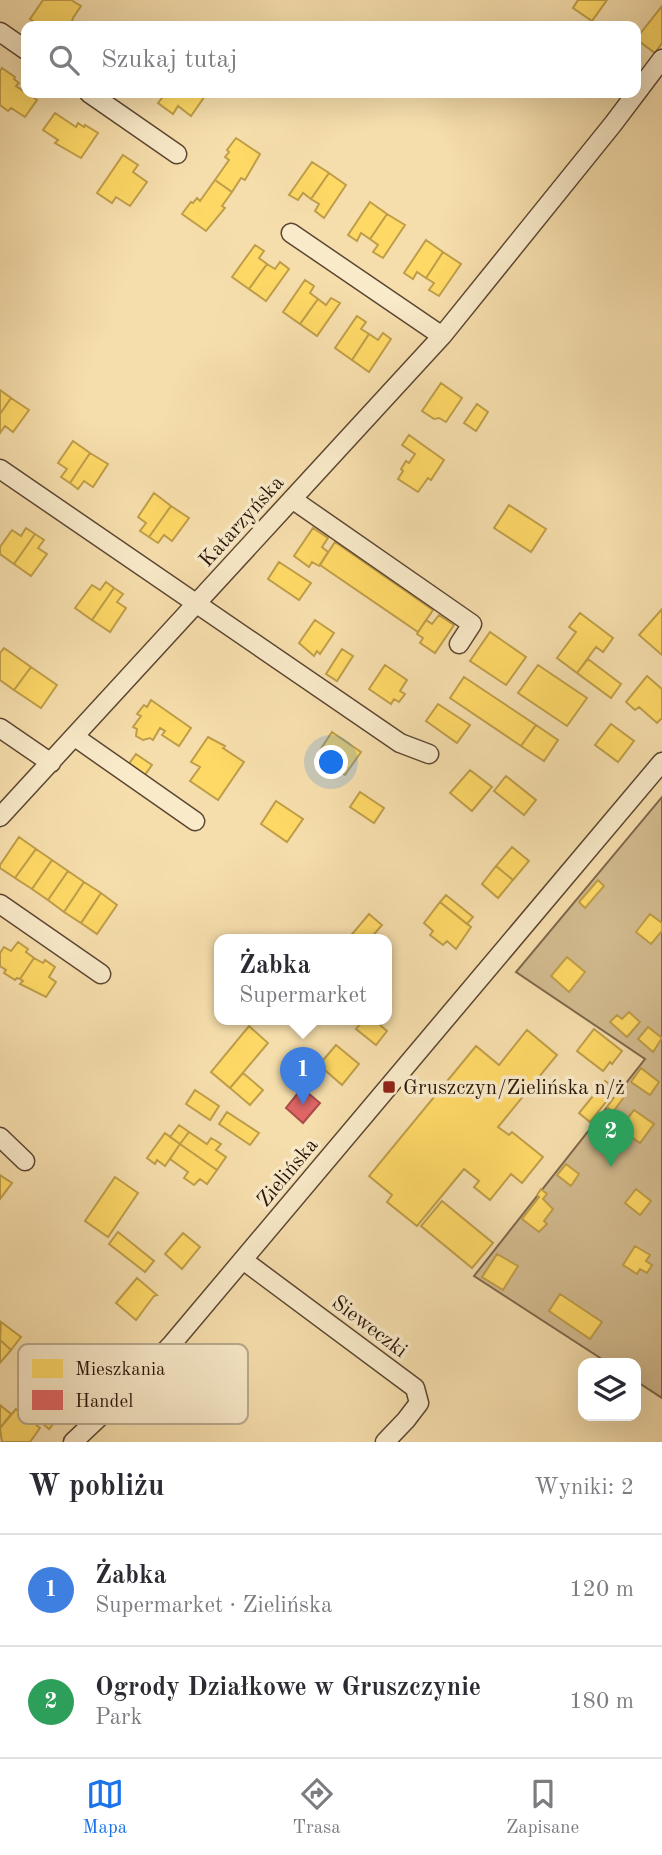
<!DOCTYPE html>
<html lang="pl">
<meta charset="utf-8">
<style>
:root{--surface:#fff;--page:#f7f7f7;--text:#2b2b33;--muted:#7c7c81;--line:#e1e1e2;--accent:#1a73e8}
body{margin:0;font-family:"Old Standard TT",serif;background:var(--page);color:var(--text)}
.controls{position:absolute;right:21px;bottom:21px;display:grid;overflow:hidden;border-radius:14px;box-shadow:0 7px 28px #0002}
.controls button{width:63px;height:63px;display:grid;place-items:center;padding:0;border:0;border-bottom:2px solid var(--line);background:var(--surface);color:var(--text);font:35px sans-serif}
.you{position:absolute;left:332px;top:763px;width:24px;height:24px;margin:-18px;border:5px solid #fff;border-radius:50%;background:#1a73e8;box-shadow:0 0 0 10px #1a73e833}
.badge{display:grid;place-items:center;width:46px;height:46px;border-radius:50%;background:var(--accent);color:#fff;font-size:23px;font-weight:700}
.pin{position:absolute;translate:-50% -58px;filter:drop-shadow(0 2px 4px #0008)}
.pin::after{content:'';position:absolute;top:37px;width:24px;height:21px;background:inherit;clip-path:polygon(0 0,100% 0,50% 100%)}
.popup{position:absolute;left:214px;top:934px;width:178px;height:91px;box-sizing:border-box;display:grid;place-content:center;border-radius:14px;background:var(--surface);filter:drop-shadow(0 2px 5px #0005);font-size:23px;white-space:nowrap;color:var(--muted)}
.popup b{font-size:26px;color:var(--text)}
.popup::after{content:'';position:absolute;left:50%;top:100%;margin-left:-14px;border:14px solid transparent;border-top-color:var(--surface)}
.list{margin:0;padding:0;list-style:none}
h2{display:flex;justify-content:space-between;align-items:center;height:91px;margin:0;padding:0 28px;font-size:30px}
h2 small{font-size:23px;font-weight:400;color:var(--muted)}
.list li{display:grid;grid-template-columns:46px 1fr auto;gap:21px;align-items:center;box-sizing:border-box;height:112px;padding:0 28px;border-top:2px solid var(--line)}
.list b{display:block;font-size:26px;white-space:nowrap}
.list p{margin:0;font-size:23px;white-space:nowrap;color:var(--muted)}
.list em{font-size:23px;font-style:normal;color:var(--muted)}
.icon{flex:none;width:38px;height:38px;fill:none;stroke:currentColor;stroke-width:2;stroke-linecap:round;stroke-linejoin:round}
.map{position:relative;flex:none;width:662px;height:1442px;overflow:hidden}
.search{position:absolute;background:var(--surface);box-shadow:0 7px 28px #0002;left:21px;right:21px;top:21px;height:77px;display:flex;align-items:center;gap:18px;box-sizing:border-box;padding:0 24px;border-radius:14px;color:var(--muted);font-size:26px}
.sheet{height:315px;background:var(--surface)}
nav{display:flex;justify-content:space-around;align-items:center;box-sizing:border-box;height:98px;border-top:2px solid var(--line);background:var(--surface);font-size:19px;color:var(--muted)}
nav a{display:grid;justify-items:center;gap:4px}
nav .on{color:var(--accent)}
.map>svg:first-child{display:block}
.green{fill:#d3bc90;stroke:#7e684c;stroke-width:2}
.homes{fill:#ffd966;stroke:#bf9e4a;stroke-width:2}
.shops{fill:#e06666;stroke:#a94d4a;stroke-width:2}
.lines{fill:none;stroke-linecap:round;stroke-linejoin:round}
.street-casing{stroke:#5c4632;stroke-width:21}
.street{stroke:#f9eac9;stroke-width:18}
.poi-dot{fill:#8f2418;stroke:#f9eac9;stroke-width:2.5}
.labels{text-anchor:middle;stroke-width:7;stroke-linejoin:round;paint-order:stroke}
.street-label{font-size:21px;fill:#291409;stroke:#f9eac9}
.poi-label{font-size:21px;fill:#291409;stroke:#f9eac9;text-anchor:start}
.key{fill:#f9eac9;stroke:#bbaa8f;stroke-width:2}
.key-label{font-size:19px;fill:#291409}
</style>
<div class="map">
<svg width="662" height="1442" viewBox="0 0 662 1442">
<rect width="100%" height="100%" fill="#f6deac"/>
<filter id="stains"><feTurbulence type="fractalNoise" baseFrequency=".00286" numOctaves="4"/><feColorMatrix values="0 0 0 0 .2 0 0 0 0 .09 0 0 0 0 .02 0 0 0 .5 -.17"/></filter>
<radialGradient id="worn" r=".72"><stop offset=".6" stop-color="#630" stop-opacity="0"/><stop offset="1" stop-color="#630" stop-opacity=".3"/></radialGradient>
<!-- green -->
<path class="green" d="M662 797V1398L636 1381V1363H608L474 1276 645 1059 516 972Z"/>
<!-- homes -->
<path class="homes" d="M43 0H71L81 6 73 18 71 25 56 26 50 22 47 26H40L30 19Z
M578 0H607L592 21 573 8Z
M662 6V43L655 53 636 39Z
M2 68 15 77 14 79 19 83 16 86 37 100 25 117 11 108 8 111 0 105V71Z
M166 93H207L191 116 178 106 173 114 158 103Z
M55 113 76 127 78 123 84 127 85 125 98 133 81 158 55 143 58 140 43 130Z
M236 138 260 154 245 180 241 178 232 192 215 180 229 160 225 157 229 152 227 150Z
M123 155 138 165 133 172 147 182 130 206 116 197 112 203 97 193Z
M312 162 329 173 311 199 303 193 298 200 289 195Z
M329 173 346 185 324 218 315 211 319 204 311 199Z
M215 180 232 192 222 206 225 208 206 231 182 214 191 202 193 203 197 198 200 201Z
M370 202 387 214 370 239 361 233 357 241 348 235Z
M387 214 405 225 383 258 373 252 378 245 370 239Z
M426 240 443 252 426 278 417 272 413 279 404 273Z
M255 245 264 251 259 258 267 264 249 289 232 277Z
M443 252 461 264 439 296 429 290 434 283 426 278Z
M280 262 289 269 266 301 249 289 267 264 275 269Z
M305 280 314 286 310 293 318 299 300 324 283 312Z
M331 298 340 303 317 336 300 324 318 299 326 305Z
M357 316 366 322 361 329 369 334 352 360 335 348Z
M383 333 391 339 369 372 352 360 369 334 378 340Z
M441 383 462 398 446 422 439 418 434 419 422 411Z
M0 390 11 398 0 414Z
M11 398 29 410 13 432 5 426 0 433V414Z
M477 404 488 412 476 431 464 423Z
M409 435 444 460 431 480 428 478 418 492 398 479 403 471 401 469 406 461 409 463 415 454 402 445Z
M73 441 90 453 70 483 61 477 67 469 58 463Z
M90 453 108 464 93 487 84 481 78 489 70 483Z
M154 493 171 506 149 537 140 531 146 523 138 517Z
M509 505 546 529 531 552 494 528Z
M171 506 189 518 172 541 164 535 158 543 149 537Z
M26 528 35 534 14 564 0 554V547L12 530 21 536Z
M313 528 328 538 322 547 328 552 319 566 312 562 309 567 294 556Z
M35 534 44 540 38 548 47 554 31 576 14 564Z
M335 542 433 610 418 632 320 565Z
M279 562 311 583 299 600 268 579Z
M106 582 114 588 92 620 75 608 92 585 100 590Z
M114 588 123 594 117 602 126 608 110 632 92 620Z
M662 609V655L639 635Z
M580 613 613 638 603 652 596 647 577 673 557 658 576 632 569 627Z
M439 615 454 625 435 653 420 643 423 638 417 634 426 620 432 624Z
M315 620 334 633 320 654 317 651 314 656 299 643Z
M490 632 526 657 506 685 470 661Z
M4 648 31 667 14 690 0 680V653Z
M342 649 353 656 337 681 326 674Z
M588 659 621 684 611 698 577 673Z
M385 665 407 680 400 691 405 694 399 702 394 699 391 704 369 689Z
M538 665 587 698 567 726 518 693Z
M31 667 57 685 41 708 14 690Z
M647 676 662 689V718L657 723 639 707 635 710 626 702Z
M464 677 536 725 521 746 450 698Z
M151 700 191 728 179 746 162 735 165 731 160 728 153 740 150 738 143 740 136 736 137 729 133 727 141 716 137 714 144 705 147 707Z
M438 704 470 725 457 743 426 721Z
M611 724 634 741 618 762 595 745Z
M536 725 558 740 544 761 521 746Z
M332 732 361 752 345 775 316 756Z
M208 737 225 746 223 748 244 762 218 800 190 781 200 767 191 762Z
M136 754 152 765 144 776 128 765Z
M470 770 492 787 472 811 450 793Z
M506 776 536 800 524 815 494 791Z
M360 792 384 808 374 823 350 807Z
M276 801 303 819 287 842 261 824Z
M19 837 36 849 15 878 0 868V865Z
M512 847 529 861 513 880 496 866Z
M36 849 52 860 32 889 15 878Z
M52 860 68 871 48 900 32 889Z
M496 866 513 880 498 898 482 884Z
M68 871 84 882 64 912 48 900Z
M598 880 604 886 585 908 579 902Z
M84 882 101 893 81 923 64 912Z
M101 893 117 905 97 934 81 923Z
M446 895 473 917 467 924 440 902Z
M440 902 471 927 456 949 447 941 443 945 430 935 433 931 424 923Z
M369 914 382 925 370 939H348Z
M650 914 662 923V931L651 944 636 932Z
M18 942 28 949 26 952 34 958 20 979 17 978 15 980 4 973 6 970 0 966V953L4 947 11 951Z
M567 957 585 972 569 992 551 976Z
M34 958 43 963 45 960 55 967 49 977 56 982 46 997 20 984 23 981 20 979Z
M629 1012 640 1022 627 1037 610 1022 617 1015 622 1019Z
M364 1019H373L387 1031 376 1045 356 1029Z
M249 1026 268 1043 230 1088 211 1072Z
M648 1027 662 1038 653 1052 638 1039Z
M594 1029 622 1051 612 1064 610 1062 603 1071 577 1051Z
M527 1030 557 1055 498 1127 509 1135 512 1132 543 1157 522 1183 511 1174 490 1200 474 1187 479 1181 464 1169 417 1226 387 1202 392 1195 369 1176 476 1046 499 1065Z
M336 1045 359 1064 342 1085 319 1065Z
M641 1068 659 1082 650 1095 631 1082Z
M243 1073 263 1090 250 1105 230 1088Z
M605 1081 616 1089 590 1122 579 1113Z
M195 1090 219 1106 210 1120 186 1104Z
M618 1092 624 1097 613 1112 607 1107Z
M634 1110 654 1124 640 1143 620 1129Z
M227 1112 259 1133 250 1145 219 1124Z
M179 1125 189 1132 180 1144 170 1137Z
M189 1132 207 1144 211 1138 221 1144 216 1150 226 1157 217 1170 180 1144Z
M165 1133 180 1144 165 1166 157 1160 155 1164 147 1158Z
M180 1144 217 1170 207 1184 200 1179 194 1185 184 1178 188 1172 170 1159Z
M566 1164 579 1174 571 1186 557 1175Z
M0 1175 12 1183 0 1199Z
M115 1177 138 1193 108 1237 85 1221Z
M541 1189 547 1194 543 1199 553 1209 544 1221 547 1224 539 1232 522 1219 539 1197 537 1195Z
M636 1189 651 1201 640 1215 625 1203Z
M442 1201 493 1243 472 1268 421 1226Z
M118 1232 154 1261 145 1272 109 1244Z
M183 1233 200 1247 182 1269 165 1254Z
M635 1246 650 1255 646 1261 652 1265 647 1273 640 1269 637 1274 623 1265Z
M497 1254 518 1266 503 1290 482 1277Z
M137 1278 157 1295 154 1296 136 1320 116 1303Z
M560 1294 602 1322 590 1339 549 1311Z
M1 1322 21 1337 11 1350 0 1340Z
M0 1340 11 1350 0 1363Z
M67 1370 85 1386 49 1429 30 1413Z
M0 1405 11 1414 0 1428Z
M16 1409 40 1428 30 1442H2L0 1428Z"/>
<!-- shops -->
<path class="shops" d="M302 1088 320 1103 303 1123 286 1108Z"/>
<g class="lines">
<!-- street casing -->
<g class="street-casing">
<path id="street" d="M0 32 26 50
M89 93 177 154
M291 233 442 336
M0 469 400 743 429 754
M292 499 472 624 459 644
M0 728 51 763
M75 737 195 821
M0 817 442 336 613 124 662 59
M0 904 101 974
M0 1137 25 1161
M243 1260 415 1388 419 1403 406 1420 385 1442
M73 1442 128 1390 171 1345 662 762"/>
</g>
<!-- street -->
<use href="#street" class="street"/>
</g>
<!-- markers -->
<rect class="poi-dot" x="382" y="1080" width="14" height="14" rx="3.5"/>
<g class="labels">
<!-- street labels -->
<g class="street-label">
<text transform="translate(241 521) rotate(-48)" y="7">Katarzyńska</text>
<text transform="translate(287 1172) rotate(-50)" y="7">Zielińska</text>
<text transform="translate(370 1326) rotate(37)" y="7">Sieweczki</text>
</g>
<!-- poi labels -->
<g class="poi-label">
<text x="403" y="1094">Gruszczyn/Zielińska n/ż</text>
</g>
</g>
<!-- legend -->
<rect x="18" y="1344" width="230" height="80" rx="10" class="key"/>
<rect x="32" y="1359" width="31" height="19" fill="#ffd966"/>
<rect x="32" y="1390" width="31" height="20" fill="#e06666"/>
<g class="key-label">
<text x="75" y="1375">Mieszkania</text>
<text x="75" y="1407">Handel</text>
</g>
<rect width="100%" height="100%" filter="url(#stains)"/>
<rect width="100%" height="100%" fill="url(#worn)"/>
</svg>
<div class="controls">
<button><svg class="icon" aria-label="layers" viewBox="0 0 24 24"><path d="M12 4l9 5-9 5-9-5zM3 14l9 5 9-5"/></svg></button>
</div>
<div class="you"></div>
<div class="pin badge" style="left:303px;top:1105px;background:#3f7fe0">1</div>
<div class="popup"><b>Żabka</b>Supermarket</div>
<div class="pin badge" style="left:611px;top:1167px;background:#2e9e5b">2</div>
<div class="search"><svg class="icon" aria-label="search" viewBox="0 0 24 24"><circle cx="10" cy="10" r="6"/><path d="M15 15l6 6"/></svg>Szukaj tutaj</div>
</div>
<section class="sheet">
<h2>W pobliżu<small>Wyniki: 2</small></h2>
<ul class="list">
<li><span class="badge" style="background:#3f7fe0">1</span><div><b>Żabka</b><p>Supermarket · Zielińska</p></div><em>120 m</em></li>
<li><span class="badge" style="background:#2e9e5b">2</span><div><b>Ogrody Działkowe w Gruszczynie</b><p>Park</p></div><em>180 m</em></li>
</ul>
</section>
<nav>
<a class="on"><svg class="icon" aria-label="map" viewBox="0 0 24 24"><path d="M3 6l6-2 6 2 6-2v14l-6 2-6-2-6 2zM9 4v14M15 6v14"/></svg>Mapa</a>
<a><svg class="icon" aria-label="directions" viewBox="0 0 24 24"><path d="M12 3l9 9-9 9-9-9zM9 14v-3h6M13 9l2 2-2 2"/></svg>Trasa</a>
<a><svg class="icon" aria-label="saved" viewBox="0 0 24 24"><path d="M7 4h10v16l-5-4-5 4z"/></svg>Zapisane</a>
</nav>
